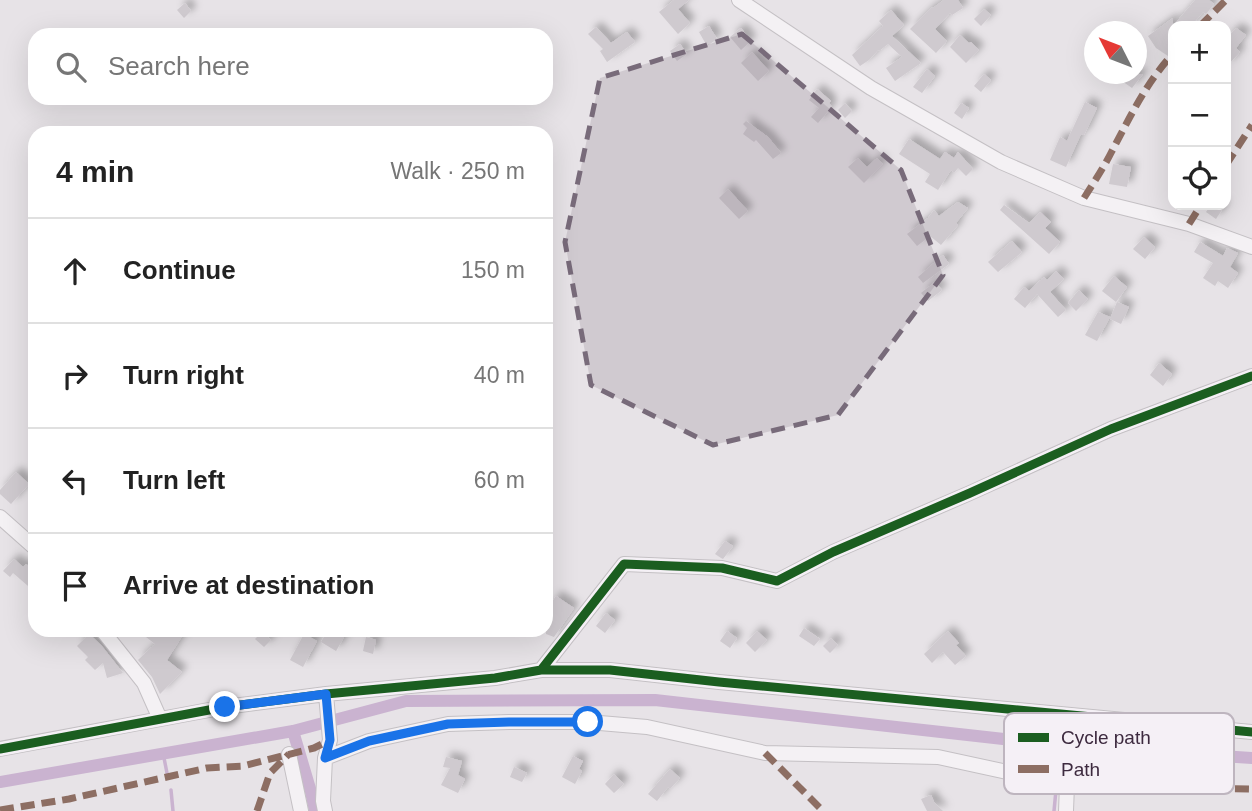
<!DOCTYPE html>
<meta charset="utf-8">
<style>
:root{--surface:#fff;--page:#f2f2f2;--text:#222;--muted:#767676;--line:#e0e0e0}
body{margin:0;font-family:Arial,sans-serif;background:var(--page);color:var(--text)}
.controls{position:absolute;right:21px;top:21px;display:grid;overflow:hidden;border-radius:14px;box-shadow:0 7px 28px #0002}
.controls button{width:63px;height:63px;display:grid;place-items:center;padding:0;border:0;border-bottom:2px solid var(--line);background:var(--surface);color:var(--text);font:35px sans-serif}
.compass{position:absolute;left:1084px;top:21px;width:63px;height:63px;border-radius:50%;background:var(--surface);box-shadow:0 7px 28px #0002;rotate:312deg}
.stop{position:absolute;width:21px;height:21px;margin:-16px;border:5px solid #1a73e8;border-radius:50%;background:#fff}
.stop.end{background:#1a73e8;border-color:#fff;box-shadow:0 2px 7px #0008}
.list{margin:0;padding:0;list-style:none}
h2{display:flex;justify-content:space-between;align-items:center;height:91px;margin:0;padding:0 28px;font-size:30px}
h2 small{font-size:23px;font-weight:400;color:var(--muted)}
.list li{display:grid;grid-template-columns:46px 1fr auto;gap:21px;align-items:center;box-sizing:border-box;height:105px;padding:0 28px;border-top:2px solid var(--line)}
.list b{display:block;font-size:26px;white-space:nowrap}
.list em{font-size:23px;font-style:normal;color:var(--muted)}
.icon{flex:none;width:38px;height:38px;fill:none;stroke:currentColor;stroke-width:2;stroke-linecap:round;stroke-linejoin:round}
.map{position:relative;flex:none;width:1252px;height:811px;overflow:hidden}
.search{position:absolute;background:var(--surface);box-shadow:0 7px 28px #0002;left:28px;top:28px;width:525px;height:77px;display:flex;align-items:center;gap:18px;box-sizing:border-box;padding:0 24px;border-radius:21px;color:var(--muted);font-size:26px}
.panel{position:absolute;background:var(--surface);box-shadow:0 7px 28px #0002;left:28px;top:126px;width:525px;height:511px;border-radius:21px}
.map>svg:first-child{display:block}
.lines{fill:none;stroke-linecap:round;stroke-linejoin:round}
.stream{stroke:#cab3d0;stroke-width:3.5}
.canal{stroke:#cab3d0;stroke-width:12}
.building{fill:#cfcacf;filter:url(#shadow)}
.minor-casing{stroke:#c4c0c4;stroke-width:16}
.minor{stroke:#f4f1f4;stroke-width:14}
.quiet{stroke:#8d6e63;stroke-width:7;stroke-dasharray:14 7;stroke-linecap:butt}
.cycleway-casing{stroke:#f5f0f6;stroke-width:13}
.cycleway{stroke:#1b5e20;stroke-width:9}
.route{stroke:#1a73e8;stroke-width:9}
.marked{fill:#786b7a;fill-opacity:0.2;stroke:#786b7a;stroke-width:5;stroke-dasharray:14 9;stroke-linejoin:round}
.key{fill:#f5f0f6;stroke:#beb5bf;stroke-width:2}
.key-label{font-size:19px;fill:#3d2a3f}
</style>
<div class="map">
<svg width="1252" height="811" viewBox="0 0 1252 811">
<defs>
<filter id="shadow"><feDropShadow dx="5.5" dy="-5.5" stdDeviation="3.5" flood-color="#0004"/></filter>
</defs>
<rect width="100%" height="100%" fill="#e7e3e7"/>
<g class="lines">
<!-- stream -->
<path class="stream" d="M163 753 167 773
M1060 775 1066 746
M171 790 173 811
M1054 811 1056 790"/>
<!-- canal -->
<path class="canal" d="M293 731 311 792 315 811
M0 782 293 731 406 701 655 700 1066 746 1252 758"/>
</g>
<!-- building -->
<path class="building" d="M674 0H689L678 9 690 23 678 34 659 12Z
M944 0H958L963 8 952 15 950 13 935 29 947 41 936 53 910 29 932 7 933 8Z
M1195 0H1209L1214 4 1206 14 1203 12 1191 26H1173V50L1168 56 1156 48 1148 36 1173 18V26Z
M185 3 191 11 184 18 177 10Z
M984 9 991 15 981 26 974 19Z
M891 10 904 25 892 36 921 63 895 81 886 68 902 57 888 44 879 51 878 50 869 60 860 66 852 55 883 26 879 21Z
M709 26 717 39 707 46 699 32Z
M596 27 611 43 627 32 635 42 607 62 600 51 603 49 588 34Z
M741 28 751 41 741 50 730 37Z
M1236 28 1246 35 1236 48 1240 52 1226 67V39Z
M960 35 969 43 971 42 979 50 966 63 950 47Z
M680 44 687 54 677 61 670 51Z
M752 52 769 71 758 81 741 63Z
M927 69 935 76 922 93 913 87Z
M984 74 991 80 981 92 974 86Z
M1112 74H1143L1132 88Z
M817 89 831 101 829 103 832 107 818 123 811 117 819 108 809 100Z
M1085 102 1097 108 1084 135 1081 134 1066 167 1050 160 1060 137 1067 141Z
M845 103 852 111 845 118 838 110Z
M961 103 969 108 962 119 954 113Z
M746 121 768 137 781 153 773 159 756 140 754 142 743 134 747 128 743 124Z
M909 139 940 159 945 152 954 158 958 152 973 169 966 176 958 168 954 173 951 170 938 190 925 182 930 174 899 154Z
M858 158 867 167 877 158 883 164 864 183 848 167Z
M1113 164 1131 167 1127 187 1109 184Z
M728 189 748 211 739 219 719 198Z
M958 202 968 208 956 223 958 225 941 245 930 236 917 246 907 234 928 218 934 210 939 216Z
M1004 205 1029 223 1040 212 1051 222 1045 228 1060 242 1049 254 1000 210Z
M1211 205H1225L1216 219 1206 212Z
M1144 237 1155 247 1145 259 1133 249Z
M1012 241 1022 252 998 272 988 262Z
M1200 242 1223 256 1227 248 1238 253 1230 267 1238 273 1228 288 1218 281 1215 286 1203 278 1213 263 1194 252Z
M943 255 949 264 923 283 918 277Z
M1056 271 1064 279 1050 292 1066 310 1058 317 1037 294 1025 308 1014 299 1024 287 1029 291 1044 277 1047 280Z
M1114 276 1127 287 1116 302 1102 291Z
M935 282 942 290 928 301 921 293Z
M1079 290 1088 299 1076 311 1068 303Z
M1117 302 1129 307 1121 324 1110 319Z
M1098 312 1110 317 1097 341 1085 335Z
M1159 363 1172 374 1163 386 1150 375Z
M16 472 29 484 11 504 0 494V490Z
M725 541 733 546 723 559 721 558 715 554Z
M14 559 23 567 26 564 35 571V592L13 573 10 577 3 571Z
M556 596 574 608 554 637 546 634V611Z
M606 613 615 620 605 633 596 626Z
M804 628 820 639 814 646 799 636Z
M137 630H160L167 636 171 630H186L167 660 182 672 160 694 152 677 138 660 155 644Z
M328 630H348L336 651 321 642Z
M727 631 737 638 730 648 720 641Z
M757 631 767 640 755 652 746 643Z
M948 631 959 643 956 645 966 656 955 665 943 652 932 663 924 654Z
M262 632 271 640 264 647 255 639Z
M89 634 101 645 123 673 107 678 103 663 95 670 85 660 88 657 77 646Z
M304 634 317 641 303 667 290 660Z
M366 637 376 640 373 654 363 651Z
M831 638 838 645 830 653 823 646Z
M573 756 583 761 579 769 582 771 575 784 562 777Z
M446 757 462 761 458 775 465 779 458 793 441 785 450 768 443 767Z
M514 767 527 773 522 782 510 777Z
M670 769 680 778 670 789 668 787 657 801 648 794Z
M614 774 624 784 614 793 605 784Z
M931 795 934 802 943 811H927L921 799Z"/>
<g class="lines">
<!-- minor casing -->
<g class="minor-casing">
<path id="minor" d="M739 0 871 88 1001 162 1084 198 1189 224 1252 247
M0 517 35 548
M102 630 144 683 160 719
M541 670 624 564 722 568 777 581 833 552 970 493 1111 429 1252 376
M0 749 225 707 326 694 495 678 541 670H610L719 682 1252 732
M289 754 301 811
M325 758 369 741 448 724 509 722H588L647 727 765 753 938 757 1067 785 1066 811
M325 811 323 801 325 758 330 740 326 694"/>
</g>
<!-- minor -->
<use href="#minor" class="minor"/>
<!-- quiet -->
<path class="quiet" d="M1200 26 1226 0
M1226 165 1252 125
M1084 198C1094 182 1104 167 1112 151 1130 117 1147 81 1173 54
M1189 224 1201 205
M765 753 823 811
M1067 785 1252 789
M0 810 69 799 207 768 243 766 314 748 330 740
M257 811 270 773 289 754"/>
<!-- cycleway casing -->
<g class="cycleway-casing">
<path id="cycleway" d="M541 670 624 564 722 568 777 581 833 552 970 493 1111 429 1252 376
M0 749 225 707 326 694 495 678 541 670H610L719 682 1252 732"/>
</g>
<!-- cycleway -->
<use href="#cycleway" class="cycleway"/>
</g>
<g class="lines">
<!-- route -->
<path class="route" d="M225 707 326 694 330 740 325 758 369 741 448 724 509 722H588"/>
</g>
<!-- marked area -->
<path class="marked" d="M742 34 901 170 943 275 838 415 713 445 591 385 565 242 600 78Z"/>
<!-- legend -->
<rect x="1004" y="713" width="230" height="81" rx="10" class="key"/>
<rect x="1018" y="733" width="31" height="9" fill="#1b5e20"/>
<rect x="1018" y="765" width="31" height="8" fill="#8d6e63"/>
<g class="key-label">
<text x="1061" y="744">Cycle path</text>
<text x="1061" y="776">Path</text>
</g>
</svg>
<div class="controls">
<button>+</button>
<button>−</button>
<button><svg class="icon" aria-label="locate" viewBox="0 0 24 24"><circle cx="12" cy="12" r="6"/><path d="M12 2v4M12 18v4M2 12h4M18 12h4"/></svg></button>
</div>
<svg class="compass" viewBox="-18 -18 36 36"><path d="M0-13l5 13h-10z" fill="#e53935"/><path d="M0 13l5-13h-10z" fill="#767676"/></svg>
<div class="stop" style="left:588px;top:722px"></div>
<div class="stop end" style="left:225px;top:707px"></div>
<div class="search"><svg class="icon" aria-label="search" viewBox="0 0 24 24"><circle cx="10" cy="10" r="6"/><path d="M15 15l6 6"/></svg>Search here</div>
<section class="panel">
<h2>4 min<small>Walk · 250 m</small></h2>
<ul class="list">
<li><svg class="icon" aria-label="ahead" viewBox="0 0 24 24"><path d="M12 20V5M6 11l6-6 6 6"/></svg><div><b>Continue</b></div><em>150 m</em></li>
<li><svg class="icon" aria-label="right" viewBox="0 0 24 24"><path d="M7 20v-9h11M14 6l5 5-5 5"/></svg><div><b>Turn right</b></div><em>40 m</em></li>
<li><svg class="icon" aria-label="left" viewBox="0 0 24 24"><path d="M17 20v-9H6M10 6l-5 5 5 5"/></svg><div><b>Turn left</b></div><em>60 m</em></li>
<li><svg class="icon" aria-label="arrive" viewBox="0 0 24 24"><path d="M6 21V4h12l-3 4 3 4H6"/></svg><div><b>Arrive at destination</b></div></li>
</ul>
</section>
</div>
